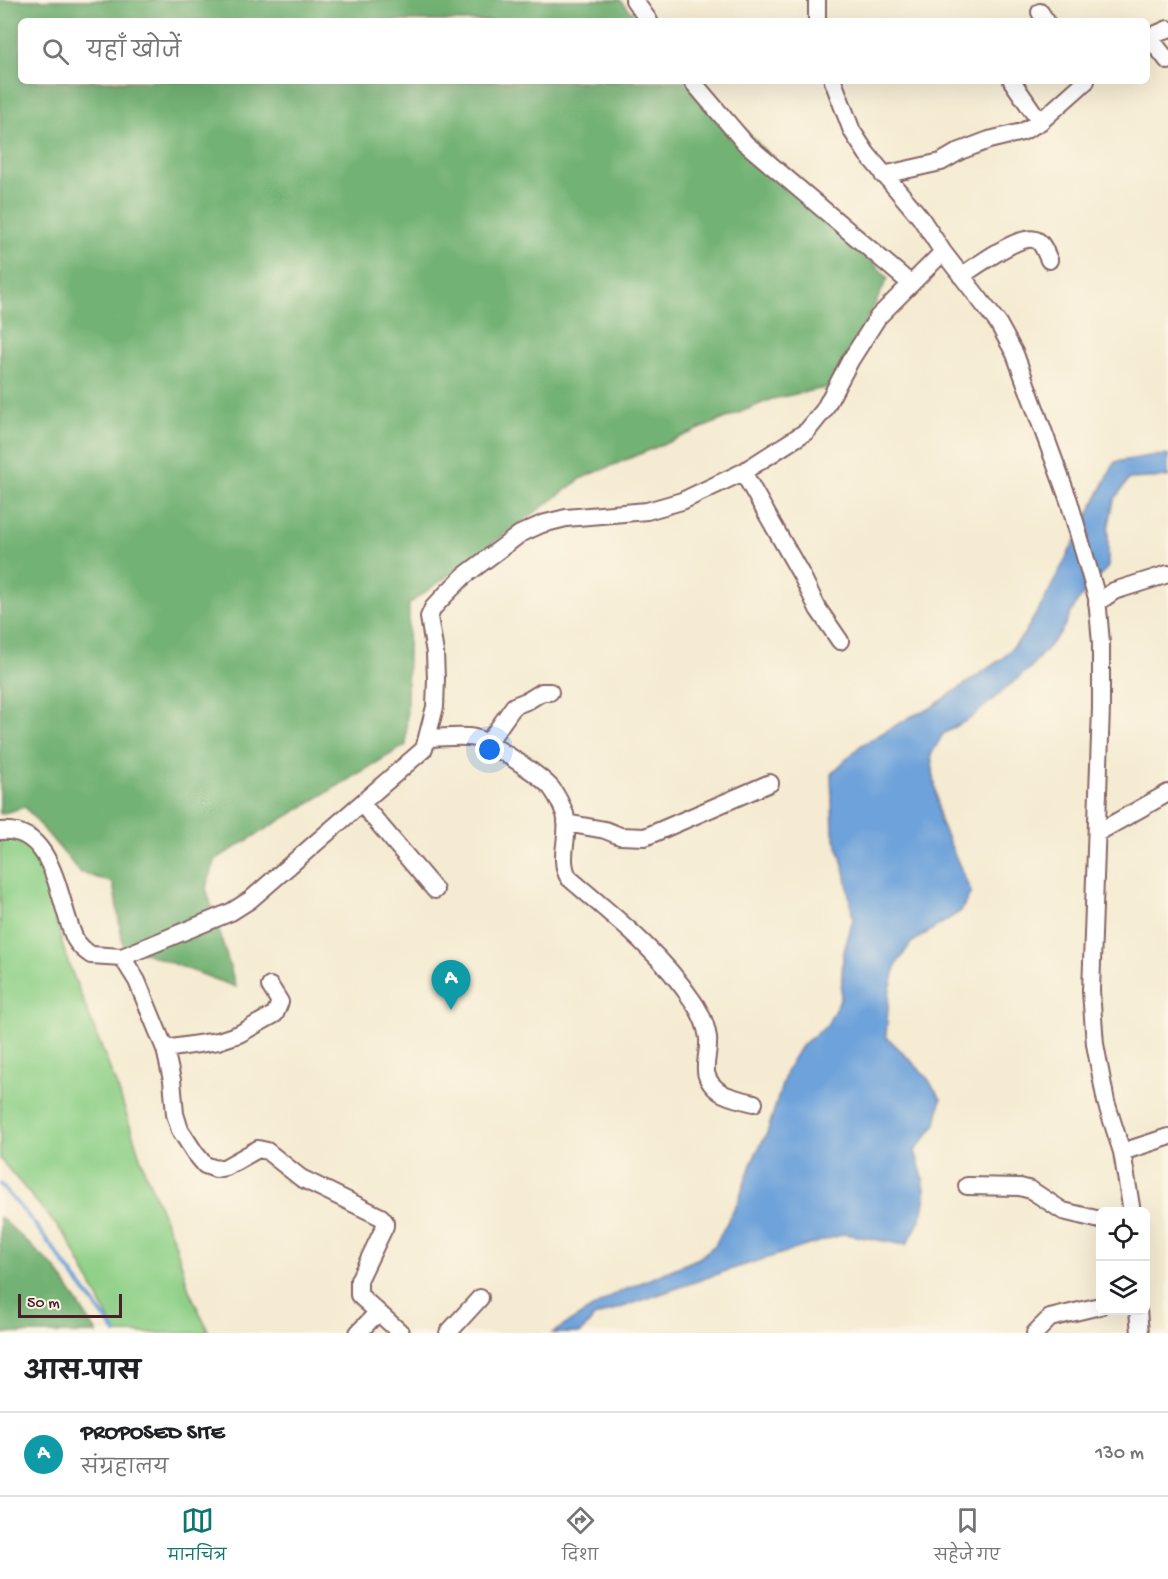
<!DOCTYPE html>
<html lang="hi">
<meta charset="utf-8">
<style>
:root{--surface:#fff;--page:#f2f2f2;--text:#202124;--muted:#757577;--line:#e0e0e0;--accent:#0f766e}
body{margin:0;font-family:"Gochi Hand","Playpen Sans Deva",sans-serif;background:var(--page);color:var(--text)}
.controls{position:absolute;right:18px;bottom:18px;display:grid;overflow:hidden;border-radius:9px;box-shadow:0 6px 24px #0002}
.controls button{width:54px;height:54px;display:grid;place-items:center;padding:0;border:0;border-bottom:2px solid var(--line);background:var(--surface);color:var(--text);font:30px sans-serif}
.scale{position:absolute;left:18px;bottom:15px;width:104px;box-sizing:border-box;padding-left:6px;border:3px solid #4a1f2b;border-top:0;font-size:16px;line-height:21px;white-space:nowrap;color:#4a1f2b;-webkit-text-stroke:4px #fcf5e5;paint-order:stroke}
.you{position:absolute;left:490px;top:750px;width:21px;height:21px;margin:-15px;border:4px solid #fff;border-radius:50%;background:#1a73e8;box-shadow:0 0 0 9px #1a73e833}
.badge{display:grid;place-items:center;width:39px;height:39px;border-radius:50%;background:var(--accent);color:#fff;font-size:20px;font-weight:700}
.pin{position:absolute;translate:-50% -50px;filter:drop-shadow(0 2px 3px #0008)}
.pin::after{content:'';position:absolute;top:32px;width:21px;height:18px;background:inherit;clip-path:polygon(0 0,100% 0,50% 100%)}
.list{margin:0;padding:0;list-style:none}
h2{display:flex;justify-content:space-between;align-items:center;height:78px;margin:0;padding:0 24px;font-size:26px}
h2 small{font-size:20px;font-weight:400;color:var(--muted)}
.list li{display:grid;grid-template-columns:39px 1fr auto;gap:18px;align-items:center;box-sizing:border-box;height:84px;padding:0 24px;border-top:2px solid var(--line)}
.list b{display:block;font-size:22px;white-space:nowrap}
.list p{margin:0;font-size:20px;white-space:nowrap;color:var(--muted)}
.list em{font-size:20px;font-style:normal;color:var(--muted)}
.icon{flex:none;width:33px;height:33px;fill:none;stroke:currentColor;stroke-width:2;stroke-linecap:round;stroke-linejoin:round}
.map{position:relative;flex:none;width:1168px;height:1333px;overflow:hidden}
.search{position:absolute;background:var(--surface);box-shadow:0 6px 24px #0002;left:18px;right:18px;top:18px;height:66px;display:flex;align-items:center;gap:15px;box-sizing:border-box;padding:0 21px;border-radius:9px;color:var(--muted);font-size:22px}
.sheet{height:162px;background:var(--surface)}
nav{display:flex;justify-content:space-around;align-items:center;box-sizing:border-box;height:84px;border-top:2px solid var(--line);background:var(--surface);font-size:16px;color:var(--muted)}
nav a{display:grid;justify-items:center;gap:3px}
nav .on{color:var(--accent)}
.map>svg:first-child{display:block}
.green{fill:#8fd088;stroke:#6c785a;stroke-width:1.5}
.forest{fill:#73b274;stroke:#5e6850;stroke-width:1.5}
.water{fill:#6da2da;stroke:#5c6082;stroke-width:1.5}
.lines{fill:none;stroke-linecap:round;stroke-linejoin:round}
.stream{stroke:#6da2da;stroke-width:4}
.minor-casing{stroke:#866665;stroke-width:20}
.minor{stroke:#fff;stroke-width:16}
</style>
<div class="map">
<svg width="1168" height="1333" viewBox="0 0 1168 1333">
<rect width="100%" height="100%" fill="#fcf5e5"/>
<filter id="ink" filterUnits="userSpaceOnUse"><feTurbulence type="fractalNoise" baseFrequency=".0167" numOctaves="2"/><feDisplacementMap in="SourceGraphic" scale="12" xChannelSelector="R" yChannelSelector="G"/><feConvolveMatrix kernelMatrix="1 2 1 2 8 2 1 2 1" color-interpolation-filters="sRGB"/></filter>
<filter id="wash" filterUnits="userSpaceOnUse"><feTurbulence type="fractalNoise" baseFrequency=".008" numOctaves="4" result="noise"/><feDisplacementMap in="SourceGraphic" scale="24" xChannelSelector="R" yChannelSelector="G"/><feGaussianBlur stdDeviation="1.35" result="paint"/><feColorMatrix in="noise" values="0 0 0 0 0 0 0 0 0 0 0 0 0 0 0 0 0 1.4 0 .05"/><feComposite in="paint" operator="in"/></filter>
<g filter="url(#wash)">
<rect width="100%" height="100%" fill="#f5ebd2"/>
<!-- green -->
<path class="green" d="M31 828 66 957 119 1092 145 1172 176 1246 189 1290 209 1333H116L68 1239 0 1159V841Z"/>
<!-- forest -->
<path class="forest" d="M0 0H620L640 21H21V81H698L888 278 834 386 772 399 582 478 409 604 406 745 216 859 206 888 236 987 123 945 113 883 80 872 25 807 0 814Z
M0 1217 57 1270 97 1333H0Z"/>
<!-- water -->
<path class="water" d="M1168 455V477L1129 479 1114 500 1108 529V567L1077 602 1061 632 1030 668 971 718 943 734 931 755 940 821 971 892 961 911 911 943 896 965 889 993 886 1036 926 1076 941 1099 936 1124 915 1151C929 1195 931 1205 906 1245L844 1234 729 1270 594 1317 581 1333H552L615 1294 699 1258 715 1245 738 1202 753 1159 767 1133 787 1069 801 1046 827 1025 841 998 843 955 853 919 845 871 833 832 831 774 860 746 912 716 929 709 1004 657 1022 637 1043 603 1115 462 1149 456Z"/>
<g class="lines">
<!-- stream -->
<path class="stream" d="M0 1184 34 1223 116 1333"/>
</g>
</g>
<g filter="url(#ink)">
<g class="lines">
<!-- minor casing -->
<g class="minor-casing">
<path id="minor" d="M634 0 649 21
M817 0V21
M1040 12 1046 21
M1149 37 1168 61
M1147 38 1168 29
M692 81 745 143 911 284
M833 81 852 131 867 154 920 217 943 252 998 323 1015 354 1069 501 1097 598 1101 643V708L1091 991 1095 1044 1106 1102 1122 1152 1132 1212
M1012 81 1040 122
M883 175 941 162 960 151 989 140 1022 132 1040 122 1086 81
M961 276C975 267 1021 233 1036 240 1043 243 1046 254 1049 260
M743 472 802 576 818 609 840 641
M1097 603 1114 591 1168 574
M428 738C443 738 461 735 475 738 490 742 542 776 552 789 557 796 562 806 565 814 571 835 557 859 569 878 612 915 660 952 692 1000 700 1011 706 1024 708 1038 710 1059 696 1075 720 1092 729 1098 743 1100 754 1103
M487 744 514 706 529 700 542 692H550
M362 804 435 890
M566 823 605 830 620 836 645 837 770 783
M0 831C55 825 58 903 75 939 79 946 85 951 91 955L122 957 231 912 250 900 424 749 435 707 436 679 435 653 429 617 433 608 446 594 464 576 520 534 542 524 566 518 647 511 682 501 743 472 807 431 824 410 850 361 878 317 943 252
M1097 833 1168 793
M122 957 137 981 165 1049 172 1080 175 1114 180 1130 195 1153 205 1165 216 1169 226 1167 258 1149 267 1151 301 1178 381 1217 385 1222V1226L359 1280V1295L401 1333
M165 1049 218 1041 239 1034 275 1014 280 1002 270 986
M1122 1152 1168 1137
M967 1186 1020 1187 1031 1190 1063 1211 1100 1220
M1138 1310 1140 1333
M358 1333 377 1313
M448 1333 480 1298
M1035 1333 1050 1318 1100 1306"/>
</g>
<!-- minor -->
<use href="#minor" class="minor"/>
</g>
</g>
</svg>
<div class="controls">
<button><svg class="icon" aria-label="locate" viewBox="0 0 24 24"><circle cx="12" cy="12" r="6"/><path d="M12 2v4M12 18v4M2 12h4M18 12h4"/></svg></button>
<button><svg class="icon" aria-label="layers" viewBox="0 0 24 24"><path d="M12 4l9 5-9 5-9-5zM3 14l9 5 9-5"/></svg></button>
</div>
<div class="scale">50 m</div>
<div class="you"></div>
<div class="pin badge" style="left:451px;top:1010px;background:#0f9aa8">A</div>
<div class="search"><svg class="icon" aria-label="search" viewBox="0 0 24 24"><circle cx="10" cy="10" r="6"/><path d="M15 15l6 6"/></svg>यहाँ खोजें</div>
</div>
<section class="sheet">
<h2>आस-पास<small></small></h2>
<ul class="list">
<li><span class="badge" style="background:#0f9aa8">A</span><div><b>PROPOSED SITE</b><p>संग्रहालय</p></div><em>130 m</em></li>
</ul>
</section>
<nav>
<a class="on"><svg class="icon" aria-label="map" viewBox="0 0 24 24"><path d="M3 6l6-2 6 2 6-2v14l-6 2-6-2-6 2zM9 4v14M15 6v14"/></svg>मानचित्र</a>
<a><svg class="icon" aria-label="directions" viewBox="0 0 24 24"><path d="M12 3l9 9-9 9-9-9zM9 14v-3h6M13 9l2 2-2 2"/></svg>दिशा</a>
<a><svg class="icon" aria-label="saved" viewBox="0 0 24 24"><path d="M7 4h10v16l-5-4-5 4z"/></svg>सहेजे गए</a>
</nav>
